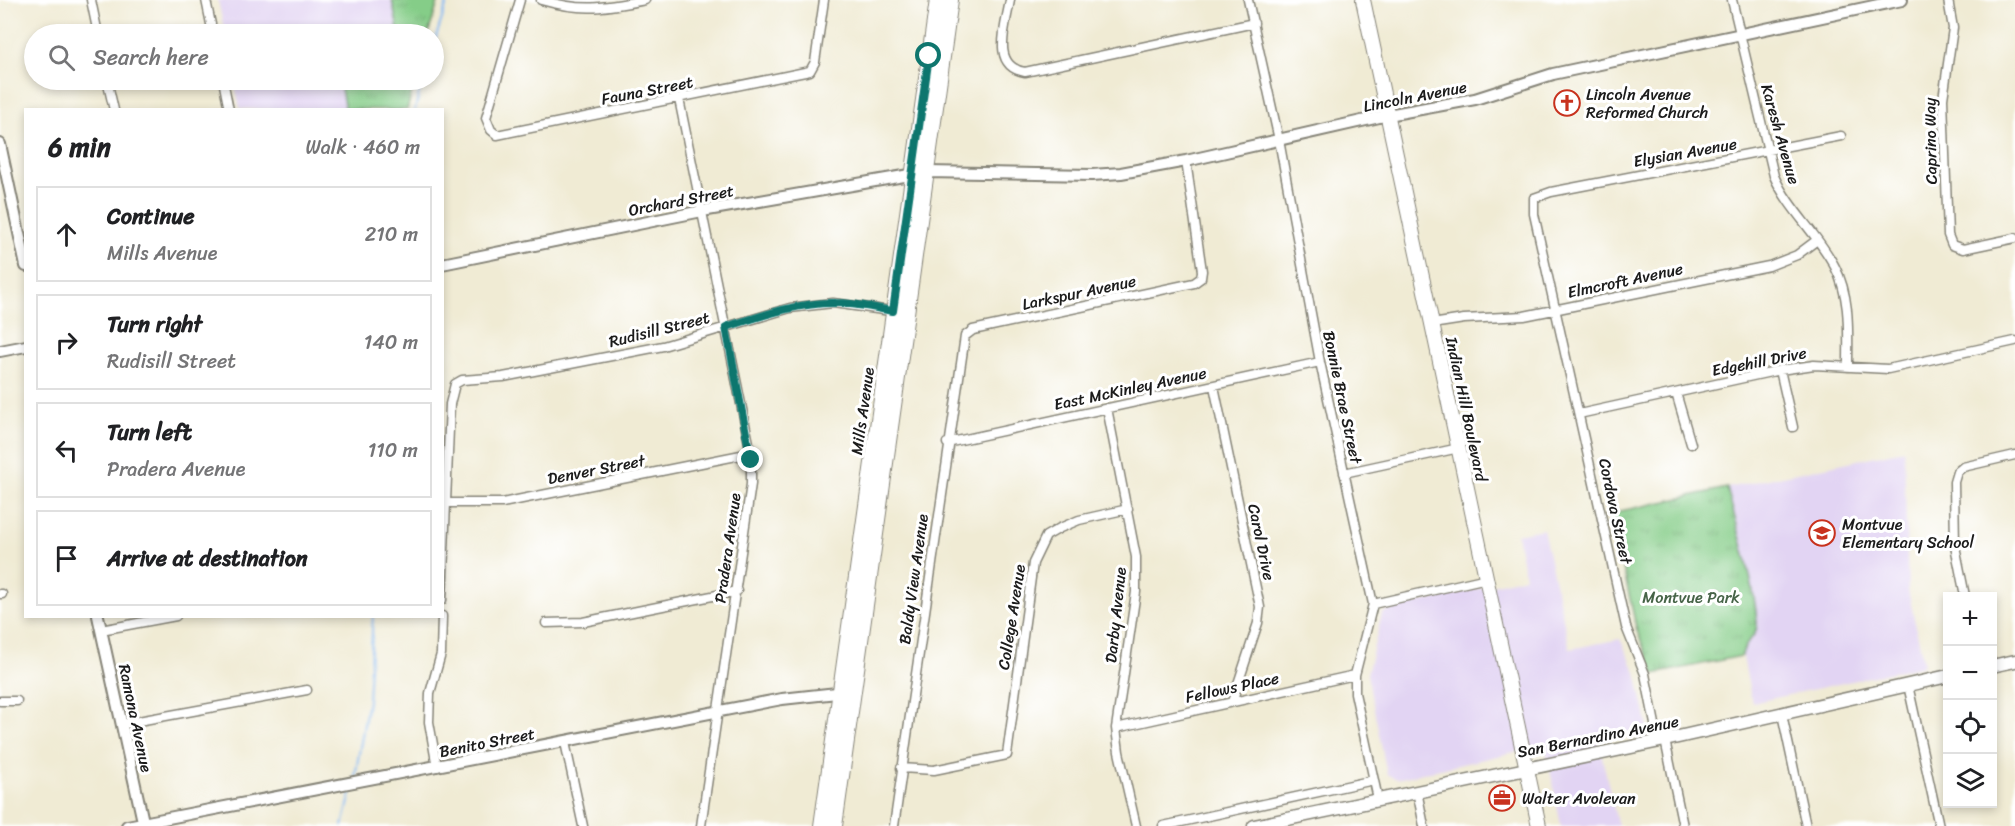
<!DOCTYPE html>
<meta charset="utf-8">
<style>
:root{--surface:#fff;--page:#f6f6f6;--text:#202124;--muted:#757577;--line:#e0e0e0}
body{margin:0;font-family:Sriracha,sans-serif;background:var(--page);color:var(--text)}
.controls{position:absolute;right:18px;bottom:18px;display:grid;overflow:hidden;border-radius:0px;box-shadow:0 3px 9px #0003}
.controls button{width:54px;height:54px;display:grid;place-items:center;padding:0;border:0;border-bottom:2px solid var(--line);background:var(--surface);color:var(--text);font:30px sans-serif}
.stop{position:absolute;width:18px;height:18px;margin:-14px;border:4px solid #0f766e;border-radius:50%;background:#fff}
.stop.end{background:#0f766e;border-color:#fff;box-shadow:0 2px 6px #0008}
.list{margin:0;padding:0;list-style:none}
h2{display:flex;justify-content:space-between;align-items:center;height:78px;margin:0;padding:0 24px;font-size:26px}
h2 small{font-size:20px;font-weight:400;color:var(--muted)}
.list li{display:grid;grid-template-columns:39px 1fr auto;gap:18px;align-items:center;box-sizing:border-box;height:96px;margin:0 12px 12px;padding:0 12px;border:2px solid var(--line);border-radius:0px}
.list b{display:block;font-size:22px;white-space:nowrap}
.list p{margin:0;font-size:20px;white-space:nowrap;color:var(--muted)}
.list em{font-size:20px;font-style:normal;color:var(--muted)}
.icon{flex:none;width:33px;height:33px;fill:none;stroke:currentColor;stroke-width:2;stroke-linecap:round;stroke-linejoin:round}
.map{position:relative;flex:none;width:2015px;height:826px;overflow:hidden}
.search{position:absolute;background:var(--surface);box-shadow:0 3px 9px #0003;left:24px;top:24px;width:420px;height:66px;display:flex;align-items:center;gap:15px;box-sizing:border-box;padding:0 21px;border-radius:33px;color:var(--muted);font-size:22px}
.panel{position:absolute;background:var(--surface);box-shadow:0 3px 9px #0003;left:24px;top:108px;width:420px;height:510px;border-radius:0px}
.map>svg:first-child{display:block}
.built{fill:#e2d4f3}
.grass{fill:url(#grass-tufts);stroke:#507452;stroke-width:1.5}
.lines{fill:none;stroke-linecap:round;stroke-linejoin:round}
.stream{stroke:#85baf4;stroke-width:2}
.minor-casing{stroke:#868478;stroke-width:11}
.tertiary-casing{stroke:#868478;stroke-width:14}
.secondary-casing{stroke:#868478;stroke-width:15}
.primary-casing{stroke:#868478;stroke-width:16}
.minor{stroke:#fff;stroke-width:8}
.tertiary{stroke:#fff;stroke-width:10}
.secondary{stroke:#fff;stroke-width:12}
.primary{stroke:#fff;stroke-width:14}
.route{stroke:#0f766e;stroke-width:8}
.labels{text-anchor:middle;stroke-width:6;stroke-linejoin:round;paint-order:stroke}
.street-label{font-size:16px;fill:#1c1c1c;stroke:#fff}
.poi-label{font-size:16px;fill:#1c1c1c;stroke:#fff;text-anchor:start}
.park-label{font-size:16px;fill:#466347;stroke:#fff}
</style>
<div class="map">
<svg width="2015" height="826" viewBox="0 0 2015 826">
<defs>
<pattern id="grass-tufts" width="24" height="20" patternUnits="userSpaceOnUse" patternTransform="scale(1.5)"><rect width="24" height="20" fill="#85cd88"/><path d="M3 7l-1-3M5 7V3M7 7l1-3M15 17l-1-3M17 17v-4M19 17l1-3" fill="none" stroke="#72af75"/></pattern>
</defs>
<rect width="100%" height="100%" fill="#fff"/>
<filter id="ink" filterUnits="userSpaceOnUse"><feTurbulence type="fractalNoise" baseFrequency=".0167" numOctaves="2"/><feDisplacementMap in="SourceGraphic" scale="12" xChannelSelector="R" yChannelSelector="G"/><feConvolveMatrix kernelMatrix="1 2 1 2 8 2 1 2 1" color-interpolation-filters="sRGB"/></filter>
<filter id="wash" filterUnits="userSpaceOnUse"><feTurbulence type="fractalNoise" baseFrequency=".008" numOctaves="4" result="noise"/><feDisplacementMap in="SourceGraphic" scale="24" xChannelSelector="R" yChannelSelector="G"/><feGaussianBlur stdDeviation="1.35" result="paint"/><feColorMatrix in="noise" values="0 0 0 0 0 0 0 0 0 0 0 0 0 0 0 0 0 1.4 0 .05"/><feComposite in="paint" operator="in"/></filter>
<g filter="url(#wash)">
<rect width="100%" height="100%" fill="#f0ebd4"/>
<!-- built -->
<path class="built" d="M218 0H392L399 34H225Z
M234 80H339L345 109H240Z
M1904 450 1908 590 1924 665 1752 703 1742 652 1755 633 1757 622 1754 596 1727 488Z
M1543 529 1570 649 1620 639 1636 672 1648 728 1598 739 1618 826H1561L1545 745 1397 779 1387 774 1367 674 1382 614 1389 610 1525 577 1517 534Z"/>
<!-- grass -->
<path class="grass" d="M392 0H439L428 34H399Z
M339 80H415L407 110 345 109Z
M1727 488C1738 532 1754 578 1757 623 1758 637 1742 644 1742 656L1654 674 1637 631 1611 513Z"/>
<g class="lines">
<!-- stream -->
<path class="stream" d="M434 43 448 0
M415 110 422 80
M355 777 368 701 373 616
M343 826 353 785"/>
</g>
</g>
<g filter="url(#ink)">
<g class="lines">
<!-- minor casing -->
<g class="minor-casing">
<path id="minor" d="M91 0 98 34
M206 0 213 34
M520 0 486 118 491 130 497 135 810 71 815 62 824 0
M541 0C583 12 603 8 645 0
M1010 0C1006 26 990 66 1025 72L1254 23
M1248 0 1279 140 1320 362 1373 604 1355 675V693L1378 799
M1732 0 1774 176C1789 210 1818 234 1835 267 1851 298 1848 333 1848 367
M1948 0 1953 28 1943 99 1948 235 1952 245 1963 249 2015 238
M107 80 114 110
M223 80 229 110
M679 99 751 453V484L701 826
M1432 324 1464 319 1524 316 1769 266 1797 255 1817 240
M1780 370 1793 427
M1214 386 1260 607 1258 623 1232 702
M1676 393 1691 444
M1107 408 1136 557V592L1116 728 1119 752 1136 826
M1579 414 1780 370 1814 365 1888 369 2015 341
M947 443 1320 362
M1344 473 1459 448
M446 503H502L751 453
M0 594H2
M1965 596 1955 546 1954 482 1957 472 1963 467 2015 455
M442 600 450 404 455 384 462 380 503 377 663 346 790 308 833 303 898 312
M1373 604 1487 578
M546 623 583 622 737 591
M101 630 176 616
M1908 685 1939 826
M0 701H17
M1782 714 1806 826
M122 724 307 690
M1116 728 1355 675
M565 742 583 826
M437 767 429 722 430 693 441 654 442 616
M901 768 934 770 1007 755 1033 563 1046 536 1060 528 1079 520 1128 509
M1417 791 1424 826
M894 826 965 336 973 330 1194 283 1201 278 1202 271 1186 161
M1163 826 1374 780
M1683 826 1665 740 1656 729 1645 674 1626 627 1534 214V198L1551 192 1841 136"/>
</g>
<!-- tertiary casing -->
<g class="tertiary-casing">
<path id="tertiary" d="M0 144 26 266
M442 264 702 211 927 172 1092 175 1121 173 1186 161 1388 115 1475 99 1553 74 1902 0
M0 351 26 346
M98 616 144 826
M127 826 782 699 846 692"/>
</g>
<!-- secondary casing -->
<g class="secondary-casing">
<path id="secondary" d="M1992 666 2015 661
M1254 826 1665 740 1948 676"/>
</g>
<!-- primary casing -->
<g class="primary-casing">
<path id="primary" d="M1363 0 1539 826
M821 826 937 0
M835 826 951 0"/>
</g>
<!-- minor -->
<use href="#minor" class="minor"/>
<!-- tertiary -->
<use href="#tertiary" class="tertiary"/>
<!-- secondary -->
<use href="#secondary" class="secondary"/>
<!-- primary -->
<use href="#primary" class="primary"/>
</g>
</g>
<g class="lines" filter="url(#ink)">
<!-- route -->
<path class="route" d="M751 460 726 327C761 316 799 302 836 303 855 303 874 308 893 311L929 56"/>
</g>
<!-- icons -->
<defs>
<g id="church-ring" transform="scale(1.35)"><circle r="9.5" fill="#fff" stroke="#c8321e" stroke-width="1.5"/><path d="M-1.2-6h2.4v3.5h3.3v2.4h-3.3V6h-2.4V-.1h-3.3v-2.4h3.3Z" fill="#c8321e"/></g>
<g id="school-ring" transform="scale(1.35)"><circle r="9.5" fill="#fff" stroke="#c8321e" stroke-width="1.5"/><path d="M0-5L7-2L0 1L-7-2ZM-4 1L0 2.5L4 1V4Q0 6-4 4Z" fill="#c8321e"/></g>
<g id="office-ring" transform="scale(1.35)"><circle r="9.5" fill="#fff" stroke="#c8321e" stroke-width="1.5"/><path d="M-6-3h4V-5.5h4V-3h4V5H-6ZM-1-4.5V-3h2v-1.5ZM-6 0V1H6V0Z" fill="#c8321e"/></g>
</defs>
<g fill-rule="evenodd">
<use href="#church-ring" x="1567" y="103"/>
<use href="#school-ring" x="1822" y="533"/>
<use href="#office-ring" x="1502" y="798"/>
</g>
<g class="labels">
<!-- street labels -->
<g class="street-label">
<text transform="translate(647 90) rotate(-11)" y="6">Fauna Street</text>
<text transform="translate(1415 96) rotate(-11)" y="6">Lincoln Avenue</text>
<text transform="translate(1781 134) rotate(74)" y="6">Karesh Avenue</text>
<text transform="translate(1930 141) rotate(-91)" y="6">Caprino Way</text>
<text transform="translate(1685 152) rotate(-10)" y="6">Elysian Avenue</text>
<text transform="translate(681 200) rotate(-11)" y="6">Orchard Street</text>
<text transform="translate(1625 280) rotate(-12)" y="6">Elmcroft Avenue</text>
<text transform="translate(1079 292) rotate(-12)" y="6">Larkspur Avenue</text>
<text transform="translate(659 329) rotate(-14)" y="6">Rudisill Street</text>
<text transform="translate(1759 361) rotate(-11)" y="6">Edgehill Drive</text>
<text transform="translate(1130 388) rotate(-12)" y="6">East McKinley Avenue</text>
<text transform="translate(1343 397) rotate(78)" y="6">Bonnie Brae Street</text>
<text transform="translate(1467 409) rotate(78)" y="6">Indian Hill Boulevard</text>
<text transform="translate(862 411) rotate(-82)" y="6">Mills Avenue</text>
<text transform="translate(596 469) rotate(-11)" y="6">Denver Street</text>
<text transform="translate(1616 511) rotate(78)" y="6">Cordova Street</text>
<text transform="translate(1262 542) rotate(78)" y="6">Carol Drive</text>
<text transform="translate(727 548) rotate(-82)" y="6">Pradera Avenue</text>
<text transform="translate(913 579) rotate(-82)" y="6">Baldy View Avenue</text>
<text transform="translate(1115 615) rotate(-84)" y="6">Darby Avenue</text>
<text transform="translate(1011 617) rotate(-81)" y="6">College Avenue</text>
<text transform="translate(1232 687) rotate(-12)" y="6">Fellows Place</text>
<text transform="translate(136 718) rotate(78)" y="6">Ramona Avenue</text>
<text transform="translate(1598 736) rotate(-11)" y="6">San Bernardino Avenue</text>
<text transform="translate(487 742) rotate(-11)" y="6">Benito Street</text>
</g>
<!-- poi labels -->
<g class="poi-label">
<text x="1586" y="100">Lincoln Avenue<tspan x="1586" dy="18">Reformed Church</tspan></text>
<text x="1842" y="530">Montvue<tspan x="1842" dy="18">Elementary School</tspan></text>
<text x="1522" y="804">Walter Avolevan</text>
</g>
<!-- park labels -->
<g class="park-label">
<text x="1691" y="603">Montvue Park</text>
</g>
</g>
</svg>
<div class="controls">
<button>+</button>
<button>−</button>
<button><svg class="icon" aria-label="locate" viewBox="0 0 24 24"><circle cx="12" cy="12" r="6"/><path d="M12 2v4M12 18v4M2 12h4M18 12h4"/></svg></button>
<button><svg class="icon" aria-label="layers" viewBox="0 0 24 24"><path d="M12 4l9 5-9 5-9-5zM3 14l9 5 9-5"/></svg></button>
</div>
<div class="stop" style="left:929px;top:56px"></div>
<div class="stop end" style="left:751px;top:460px"></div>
<div class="search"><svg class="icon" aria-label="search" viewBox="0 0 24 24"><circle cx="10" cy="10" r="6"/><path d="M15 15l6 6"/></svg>Search here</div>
<section class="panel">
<h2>6 min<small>Walk · 460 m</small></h2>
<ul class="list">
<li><svg class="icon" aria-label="ahead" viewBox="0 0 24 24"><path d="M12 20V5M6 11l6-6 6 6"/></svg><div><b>Continue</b><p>Mills Avenue</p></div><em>210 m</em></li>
<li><svg class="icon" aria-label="right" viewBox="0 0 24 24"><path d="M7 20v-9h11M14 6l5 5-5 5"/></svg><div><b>Turn right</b><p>Rudisill Street</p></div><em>140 m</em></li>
<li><svg class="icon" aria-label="left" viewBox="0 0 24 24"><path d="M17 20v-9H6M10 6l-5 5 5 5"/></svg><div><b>Turn left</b><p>Pradera Avenue</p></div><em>110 m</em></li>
<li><svg class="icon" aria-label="arrive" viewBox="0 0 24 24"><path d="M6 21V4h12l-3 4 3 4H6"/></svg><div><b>Arrive at destination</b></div></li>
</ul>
</section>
</div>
